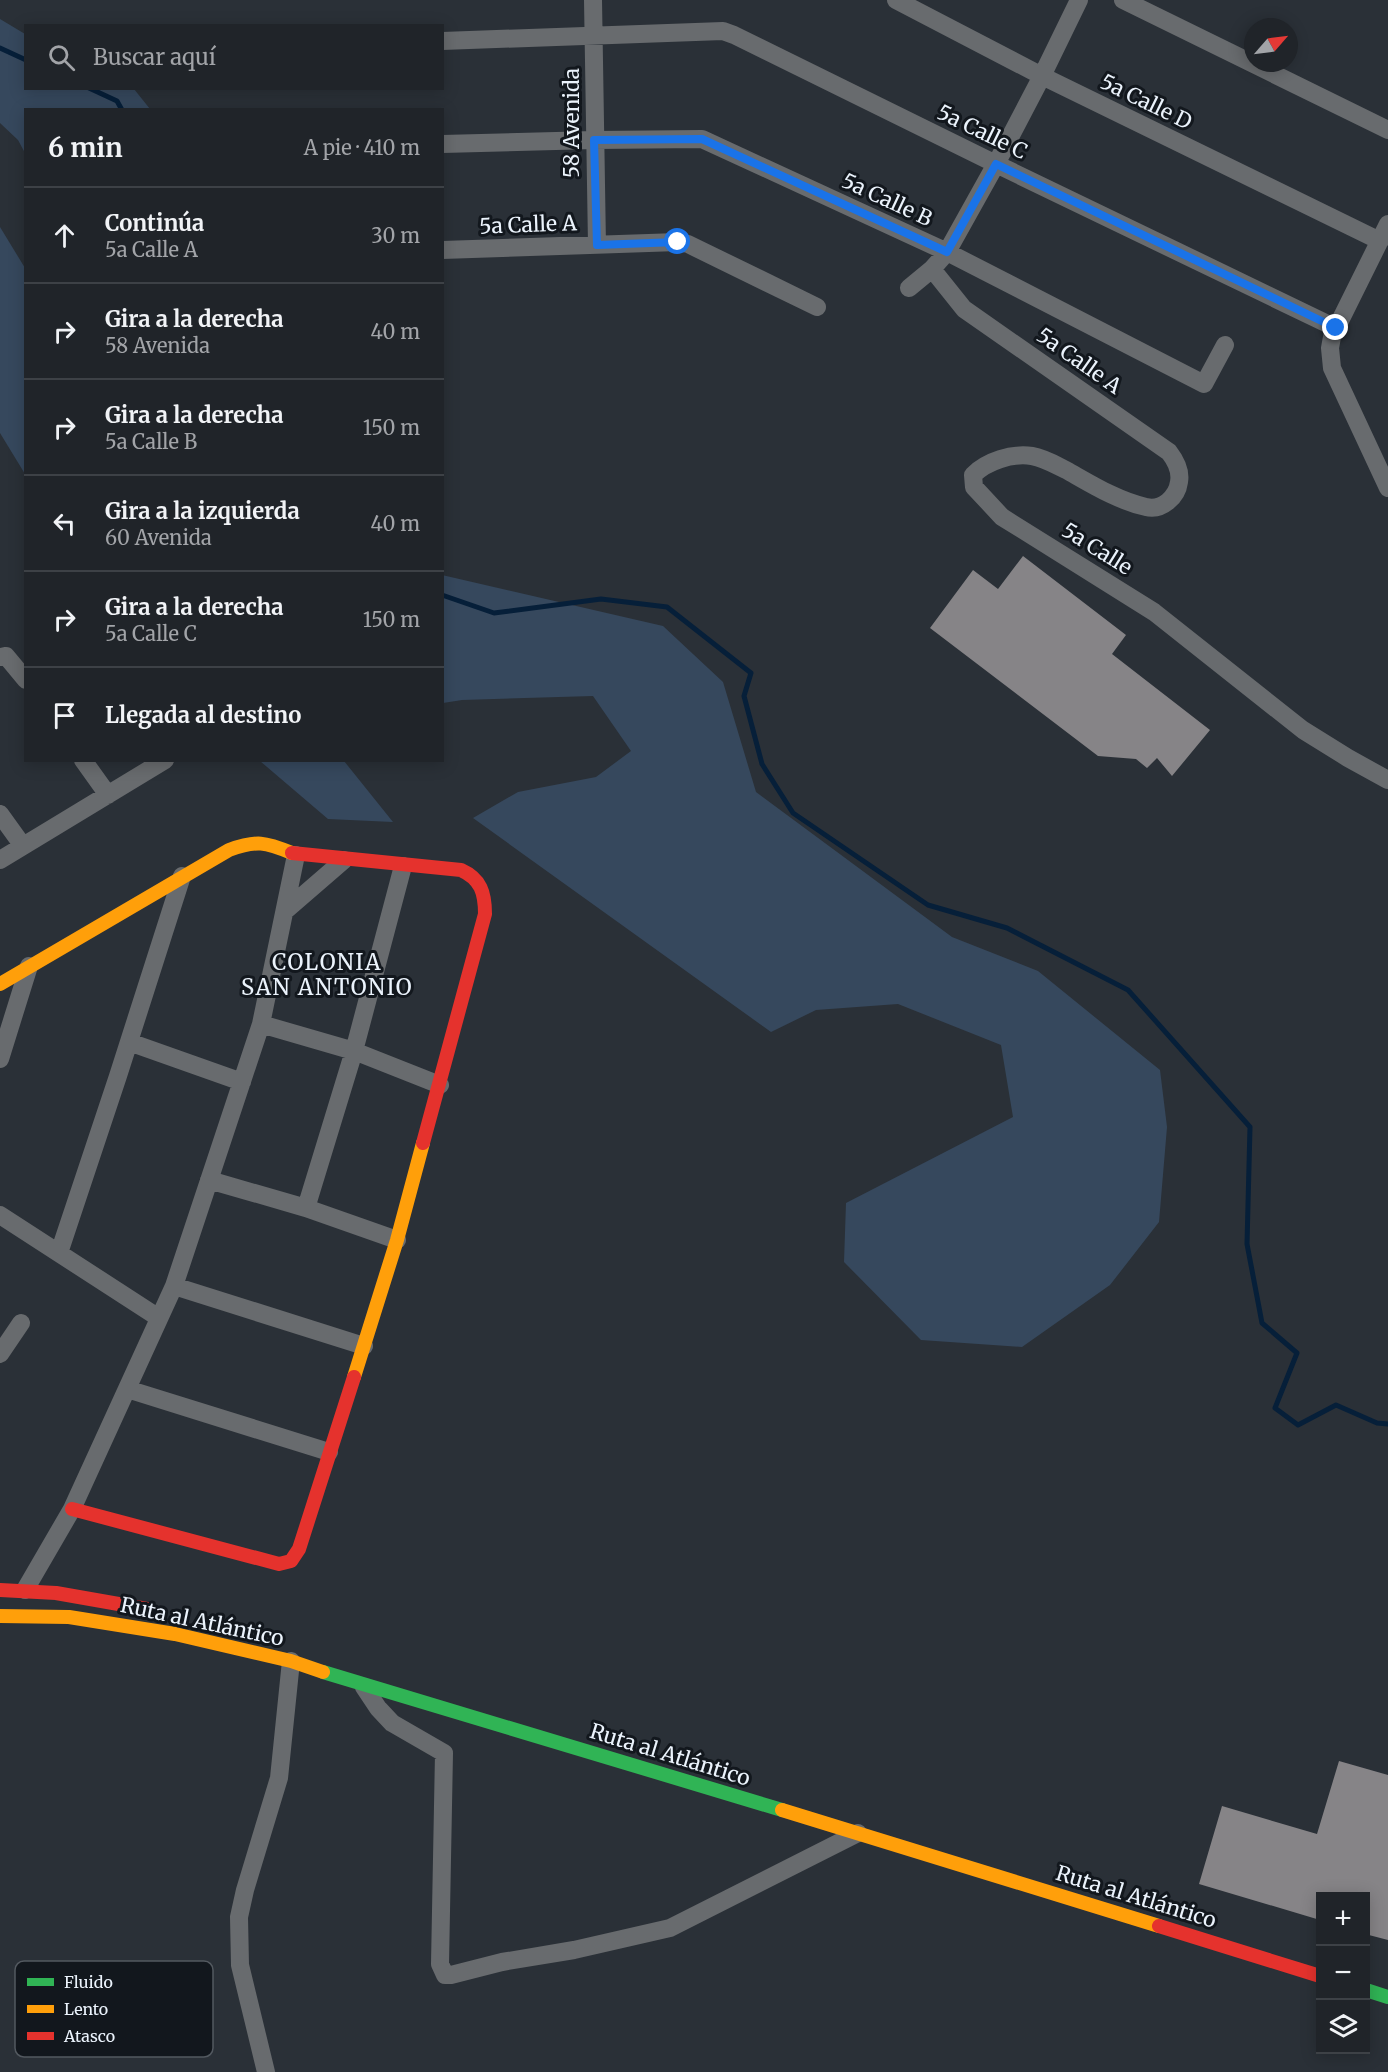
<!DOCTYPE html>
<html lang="es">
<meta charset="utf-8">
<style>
:root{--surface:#202429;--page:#282c31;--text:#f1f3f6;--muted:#a2a4a8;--line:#3d4146}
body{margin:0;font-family:Merriweather,serif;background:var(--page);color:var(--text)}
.controls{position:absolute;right:18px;bottom:18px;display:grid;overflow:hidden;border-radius:0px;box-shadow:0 3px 15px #0003}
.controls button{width:54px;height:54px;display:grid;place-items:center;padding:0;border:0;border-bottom:2px solid var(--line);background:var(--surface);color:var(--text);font:30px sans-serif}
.compass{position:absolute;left:1244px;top:18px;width:54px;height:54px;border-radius:50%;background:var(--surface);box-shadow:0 3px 15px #0003;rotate:62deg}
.stop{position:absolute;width:18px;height:18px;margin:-14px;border:4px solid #1a73e8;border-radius:50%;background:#fff}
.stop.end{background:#1a73e8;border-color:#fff;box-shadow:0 2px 6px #0008}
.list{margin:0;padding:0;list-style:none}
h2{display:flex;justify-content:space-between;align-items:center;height:78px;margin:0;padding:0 24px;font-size:26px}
h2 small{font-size:20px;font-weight:400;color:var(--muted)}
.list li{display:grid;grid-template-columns:39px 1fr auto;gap:18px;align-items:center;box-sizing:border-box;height:96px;padding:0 24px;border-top:2px solid var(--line)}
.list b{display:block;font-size:22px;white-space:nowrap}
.list p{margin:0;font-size:20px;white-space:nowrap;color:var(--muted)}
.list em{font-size:20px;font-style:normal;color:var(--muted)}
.icon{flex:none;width:33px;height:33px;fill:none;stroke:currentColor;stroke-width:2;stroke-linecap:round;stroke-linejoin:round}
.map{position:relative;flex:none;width:1388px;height:2072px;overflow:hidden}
.search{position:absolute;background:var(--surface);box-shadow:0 3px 15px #0003;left:24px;top:24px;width:420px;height:66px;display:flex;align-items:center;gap:15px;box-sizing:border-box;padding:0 21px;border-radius:0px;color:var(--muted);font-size:22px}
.panel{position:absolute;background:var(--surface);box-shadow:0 3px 15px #0003;left:24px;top:108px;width:420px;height:654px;border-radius:0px}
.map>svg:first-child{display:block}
.green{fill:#36485d}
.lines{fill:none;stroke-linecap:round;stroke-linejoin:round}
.stream{stroke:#061f39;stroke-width:5}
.building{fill:#868487}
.street{stroke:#686b6e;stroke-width:18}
.fast{stroke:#30b455;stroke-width:14}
.slow{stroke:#ff9f0a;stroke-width:14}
.jam{stroke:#e5322d;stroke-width:14}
.route{stroke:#1a73e8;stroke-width:8}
.labels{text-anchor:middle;stroke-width:6;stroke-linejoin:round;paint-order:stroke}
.street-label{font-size:21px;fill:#ebf3fc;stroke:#12171d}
.neighbourhood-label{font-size:22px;letter-spacing:1.5px;fill:#ebf3fc;stroke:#12171d}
.key{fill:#12171d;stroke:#535960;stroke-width:1.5}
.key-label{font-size:16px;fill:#ebf3fc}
</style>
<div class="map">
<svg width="1388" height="2072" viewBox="0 0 1388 2072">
<rect width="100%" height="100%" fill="#2a3037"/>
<!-- green -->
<path class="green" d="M0 19 25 34 26 88 134 89 150 109 26 110 25 153 18 140 0 123Z
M0 227 25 268V474L0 433Z
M442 575 663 626 723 682 756 792 952 937 1038 971 1160 1070 1167 1127 1159 1222 1110 1285 1022 1347 921 1340 844 1262 846 1203 1013 1117 1001 1045 898 1004 816 1010 771 1032 473 818 518 792 596 777 631 751 593 696 462 700 443 703Z
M260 761H344L393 822 328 819Z"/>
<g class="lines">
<!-- stream -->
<path class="stream" d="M0 48 26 60
M89 88 117 101 122 110
M442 595 494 613 601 599 667 607 751 673 744 696 762 764 793 813 928 905 1007 928 1128 990 1250 1127 1247 1244 1262 1323 1297 1353 1275 1408 1298 1425 1336 1405 1377 1423 1388 1424"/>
</g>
<!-- building -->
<path class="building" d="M1023 556 1126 635 1112 654 1210 730 1172 776 1157 758 1147 768 1136 759 1098 756 930 628 973 570 998 589Z
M1339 1761 1388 1775V1940L1365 1934V1896H1320V1920L1199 1884 1222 1806 1317 1834Z"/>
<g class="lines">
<!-- street -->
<path class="street" d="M593 0 597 245
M896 0 1042 76 1380 241
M1123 0 1388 130
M442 41 723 31 734 35 996 164 1336 328
M442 144 594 140 702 139 947 252 1204 384 1225 345
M1388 224 1332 337 1330 348 1332 368 1388 488
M442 250 678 242 688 244 817 307
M932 269 964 309 1169 452C1176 461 1181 471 1179 482 1177 497 1162 511 1146 507 1118 501 1091 484 1066 470 1056 465 1044 458 1032 456 1012 453 987 461 973 475L974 487 1002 517 1154 612 1303 730 1348 758 1388 780
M909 288 932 269 947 252 996 164 1042 76 1079 0
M0 657 6 656 26 680
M83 760 108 795
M0 814 23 846
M0 860 165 760
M285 911 344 860
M261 1024 354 1051 440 1085
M129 1042 242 1082
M0 1059 29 966
M209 1180 306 1208 397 1240
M306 1208 354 1051 403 866
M0 1215 159 1318
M59 1253 118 1076 182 876
M174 1286 364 1346
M0 1354 21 1323
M127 1389 329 1452
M25 1590 72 1509 174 1286 261 1024 296 855
M364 1687 378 1708 392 1723 444 1753 440 1964 445 1975H451L502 1962 574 1950 670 1928 858 1833
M266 2072 240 1965 239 1917 245 1890 279 1778 291 1661"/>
<!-- fast -->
<path class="fast" d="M323 1672 782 1810
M1366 1990 1388 1997"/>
<!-- slow -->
<path class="slow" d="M0 984 229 850C257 840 265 842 292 853
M354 1377 397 1240 423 1143
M0 1616 69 1617 175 1634 291 1661 323 1672
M782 1810 1159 1926"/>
<!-- jam -->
<path class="jam" d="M292 853 461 870C481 879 485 893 485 914L423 1143
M72 1509 279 1564 291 1561 299 1549 354 1377
M0 1590 56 1593 147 1609
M1159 1926 1320 1976"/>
</g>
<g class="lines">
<!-- route -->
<path class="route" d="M678 242 597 245 594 140 702 139 947 252 996 164 1336 328"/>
</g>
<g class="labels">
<!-- street labels -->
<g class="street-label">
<text transform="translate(1146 102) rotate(26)" y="7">5a Calle D</text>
<text transform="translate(572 123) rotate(-90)" y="7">58 Avenida</text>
<text transform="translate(982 132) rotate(26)" y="7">5a Calle C</text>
<text transform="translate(887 200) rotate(25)" y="7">5a Calle B</text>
<text transform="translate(528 225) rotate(-2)" y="7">5a Calle A</text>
<text transform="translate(1079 361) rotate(35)" y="7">5a Calle A</text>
<text transform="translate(1097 549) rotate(32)" y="7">5a Calle</text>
<text transform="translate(202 1622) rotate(12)" y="7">Ruta al Atlántico</text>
<text transform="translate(670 1755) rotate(17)" y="7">Ruta al Atlántico</text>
<text transform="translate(1136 1897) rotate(17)" y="7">Ruta al Atlántico</text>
</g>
<!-- neighbourhood labels -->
<g class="neighbourhood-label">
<text x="327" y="970">COLONIA<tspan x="327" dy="25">SAN ANTONIO</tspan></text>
</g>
</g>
<!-- legend -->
<rect x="15" y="1961" width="198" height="96" rx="9" class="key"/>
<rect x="27" y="1978" width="27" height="8" fill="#30b455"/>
<rect x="27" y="2005" width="27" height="8" fill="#ff9f0a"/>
<rect x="27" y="2032" width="27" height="8" fill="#e5322d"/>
<g class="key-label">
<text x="64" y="1988">Fluido</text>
<text x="64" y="2015">Lento</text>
<text x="64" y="2042">Atasco</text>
</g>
</svg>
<div class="controls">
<button>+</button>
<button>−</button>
<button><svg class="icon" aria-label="layers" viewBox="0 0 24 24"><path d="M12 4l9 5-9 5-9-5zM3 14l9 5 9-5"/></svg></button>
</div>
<svg class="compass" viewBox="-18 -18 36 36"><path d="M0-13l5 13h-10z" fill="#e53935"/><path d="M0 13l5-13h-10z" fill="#a2a4a8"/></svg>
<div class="stop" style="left:678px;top:242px"></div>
<div class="stop end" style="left:1336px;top:328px"></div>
<div class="search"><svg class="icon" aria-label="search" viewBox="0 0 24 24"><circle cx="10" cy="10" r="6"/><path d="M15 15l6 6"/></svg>Buscar aquí</div>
<section class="panel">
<h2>6 min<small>A pie · 410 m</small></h2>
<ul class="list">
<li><svg class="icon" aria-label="ahead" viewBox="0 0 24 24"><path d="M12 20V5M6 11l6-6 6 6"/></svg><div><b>Continúa</b><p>5a Calle A</p></div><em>30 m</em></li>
<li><svg class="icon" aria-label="right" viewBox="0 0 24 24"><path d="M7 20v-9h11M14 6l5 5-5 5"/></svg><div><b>Gira a la derecha</b><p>58 Avenida</p></div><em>40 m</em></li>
<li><svg class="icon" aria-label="right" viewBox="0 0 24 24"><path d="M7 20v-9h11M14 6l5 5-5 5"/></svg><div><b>Gira a la derecha</b><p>5a Calle B</p></div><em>150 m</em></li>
<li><svg class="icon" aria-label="left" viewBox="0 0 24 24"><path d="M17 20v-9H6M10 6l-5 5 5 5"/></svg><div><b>Gira a la izquierda</b><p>60 Avenida</p></div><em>40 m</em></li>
<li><svg class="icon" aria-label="right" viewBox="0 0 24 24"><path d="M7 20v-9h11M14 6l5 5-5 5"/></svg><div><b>Gira a la derecha</b><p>5a Calle C</p></div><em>150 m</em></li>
<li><svg class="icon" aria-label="arrive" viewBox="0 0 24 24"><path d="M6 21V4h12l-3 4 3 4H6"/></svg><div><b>Llegada al destino</b></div></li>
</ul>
</section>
</div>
